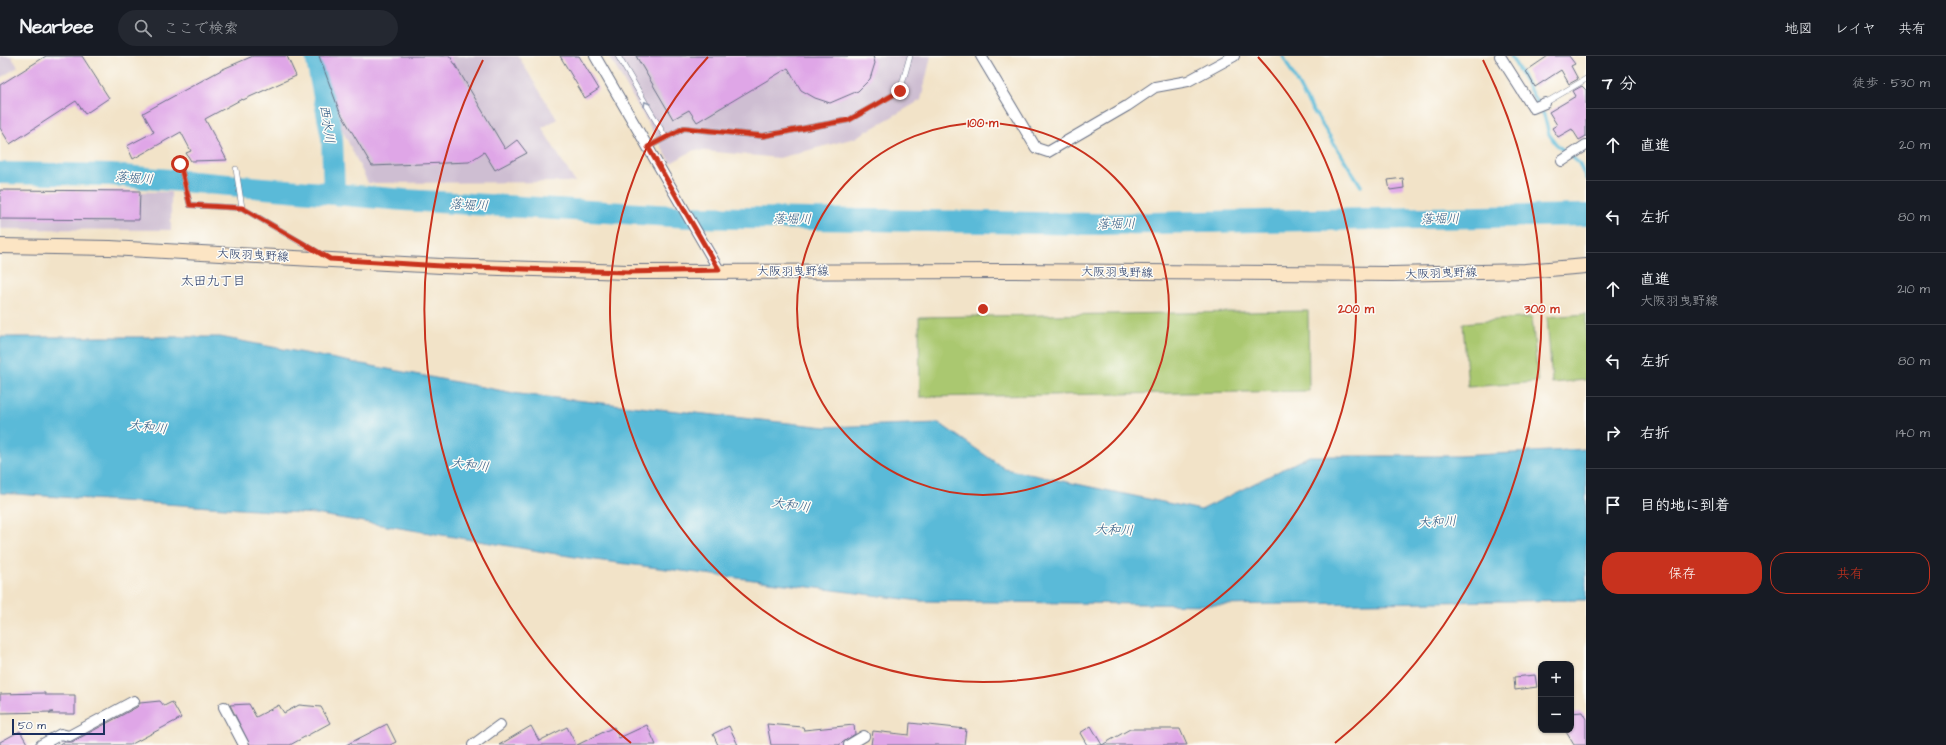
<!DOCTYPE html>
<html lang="ja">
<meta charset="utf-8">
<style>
:root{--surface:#171b24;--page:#242831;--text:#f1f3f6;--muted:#9ea1a6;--line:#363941;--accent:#c8321e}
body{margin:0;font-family:"Architects Daughter","Klee One",sans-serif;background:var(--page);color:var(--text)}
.controls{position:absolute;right:12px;bottom:12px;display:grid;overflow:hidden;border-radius:8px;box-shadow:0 1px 3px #0004}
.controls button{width:36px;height:36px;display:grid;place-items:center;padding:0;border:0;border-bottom:1px solid var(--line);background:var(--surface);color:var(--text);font:20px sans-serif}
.scale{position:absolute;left:12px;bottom:10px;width:93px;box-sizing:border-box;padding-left:4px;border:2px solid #1b2f5e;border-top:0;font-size:11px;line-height:14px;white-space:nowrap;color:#1b2f5e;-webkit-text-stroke:3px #fdfcf7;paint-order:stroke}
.stop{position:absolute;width:12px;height:12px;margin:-9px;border:3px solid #c8321e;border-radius:50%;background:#fff}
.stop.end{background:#c8321e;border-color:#fff;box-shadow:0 1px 4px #0008}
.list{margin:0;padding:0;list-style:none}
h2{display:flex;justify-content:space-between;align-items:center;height:52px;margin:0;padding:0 16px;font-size:17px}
h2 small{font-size:13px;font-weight:400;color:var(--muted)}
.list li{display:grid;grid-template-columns:26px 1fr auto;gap:12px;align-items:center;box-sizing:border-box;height:72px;padding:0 16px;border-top:1px solid var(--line)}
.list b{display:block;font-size:15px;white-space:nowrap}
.list p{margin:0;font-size:13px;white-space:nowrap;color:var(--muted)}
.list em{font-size:13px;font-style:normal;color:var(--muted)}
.actions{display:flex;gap:8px;padding:12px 16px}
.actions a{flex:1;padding:9px 0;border:1px solid var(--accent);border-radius:16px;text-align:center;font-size:14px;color:var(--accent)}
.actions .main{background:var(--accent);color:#fff}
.icon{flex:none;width:22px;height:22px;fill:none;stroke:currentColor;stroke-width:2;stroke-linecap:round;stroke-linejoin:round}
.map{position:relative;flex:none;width:1586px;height:689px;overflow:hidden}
header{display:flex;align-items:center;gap:24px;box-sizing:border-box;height:56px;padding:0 20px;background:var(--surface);border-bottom:1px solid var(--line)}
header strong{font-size:19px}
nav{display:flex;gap:22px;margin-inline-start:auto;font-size:14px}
.search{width:280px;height:36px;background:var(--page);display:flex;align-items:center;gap:10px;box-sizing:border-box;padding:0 14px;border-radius:22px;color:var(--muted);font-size:15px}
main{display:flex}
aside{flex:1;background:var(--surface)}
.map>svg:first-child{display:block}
.industrial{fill:#cebed2}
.green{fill:#aac86f;stroke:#627c66}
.water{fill:#5abad8;stroke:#3a749b}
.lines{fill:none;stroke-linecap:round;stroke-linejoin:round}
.stream{stroke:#5abad8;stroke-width:3.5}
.river{stroke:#5abad8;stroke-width:22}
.building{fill:#dfa6e7}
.lane-casing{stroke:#666e83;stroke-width:6}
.street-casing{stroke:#666e83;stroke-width:12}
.secondary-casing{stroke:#666e83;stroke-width:16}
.lane{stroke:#fff;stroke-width:5}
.street{stroke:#fff;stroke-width:10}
.secondary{stroke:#fce5c4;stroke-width:14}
.oneway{stroke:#8d97ae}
.route{stroke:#c8321e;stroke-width:5}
.ring{fill:none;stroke:#c8321e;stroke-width:2}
.labels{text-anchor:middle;stroke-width:3;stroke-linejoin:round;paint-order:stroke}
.street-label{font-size:12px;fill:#1b2f5e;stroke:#fdfcf7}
.water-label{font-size:13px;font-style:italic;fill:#2e5983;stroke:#fdfcf7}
.neighbourhood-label{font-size:13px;fill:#1b2f5e;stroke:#fdfcf7}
.centre{fill:#c8321e;stroke:#fdfcf7;stroke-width:2}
.ring-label{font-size:12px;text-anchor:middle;font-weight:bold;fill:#c8321e;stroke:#fdfcf7;stroke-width:3;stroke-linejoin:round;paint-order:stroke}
</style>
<header>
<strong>Nearbee</strong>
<div class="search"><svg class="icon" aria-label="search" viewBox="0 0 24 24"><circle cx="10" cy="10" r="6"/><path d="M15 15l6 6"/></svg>ここで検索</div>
<nav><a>地図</a><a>レイヤ</a><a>共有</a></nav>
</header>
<main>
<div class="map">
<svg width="1586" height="689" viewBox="0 0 1586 689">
<rect width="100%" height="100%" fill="#fdfcf7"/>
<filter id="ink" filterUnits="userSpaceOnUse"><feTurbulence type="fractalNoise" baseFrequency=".025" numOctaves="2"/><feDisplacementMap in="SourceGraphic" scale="8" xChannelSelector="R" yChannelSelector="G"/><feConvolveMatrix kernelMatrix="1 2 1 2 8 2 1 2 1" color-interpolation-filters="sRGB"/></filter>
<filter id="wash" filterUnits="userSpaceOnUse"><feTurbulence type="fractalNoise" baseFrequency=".012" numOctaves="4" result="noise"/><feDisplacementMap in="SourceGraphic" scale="16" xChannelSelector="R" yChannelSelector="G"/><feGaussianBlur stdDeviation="0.9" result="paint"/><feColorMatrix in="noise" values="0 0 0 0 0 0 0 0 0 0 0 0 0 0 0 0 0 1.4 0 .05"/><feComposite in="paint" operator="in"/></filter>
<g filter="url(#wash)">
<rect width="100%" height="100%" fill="#f2e3c8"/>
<!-- industrial -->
<path class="industrial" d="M0 0H11L18 11 0 22Z
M317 0H518L557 63 542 72 575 126 368 127 336 61Z
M609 0H931L921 44 855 82 779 102 694 94 671 107Z
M0 135 171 136V174L0 173Z"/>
<!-- green -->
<path class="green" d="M1308 255 1309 335 920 341 919 261Z
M1586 258V324L1552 327 1547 261Z
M1532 261 1538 326 1468 331 1463 267Z"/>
<!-- water -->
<path class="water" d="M0 281H220L519 338 826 371 939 367 1005 413 1201 454 1309 400H1459L1586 393V544L1215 549 920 545 587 503 315 458 0 437Z"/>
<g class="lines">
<!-- stream -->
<path class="stream" d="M1283 0 1304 40 1361 130
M1511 0 1544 59 1549 78 1556 88 1579 107 1586 123"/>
<!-- river -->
<path class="river" d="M316 0 332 81 334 137
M0 117 111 119 404 144 690 161 1097 168 1586 159"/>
</g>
<g id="blocks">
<!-- building -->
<path class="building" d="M46 0H82L109 42 85 58 76 45 10 88 0 72V29Z
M253 0H287L296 20 243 44 242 43 205 63 227 104 191 105 186 97 191 95 181 76 133 103 127 90 154 76 143 57 223 13Z
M319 0H450L505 93 517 84 527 97 495 114 484 96 469 106 372 110 339 54Z
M560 0H579L599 33 585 42Z
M636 0H873L875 7 870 23 858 35 830 47 815 42 801 34 788 12 697 66 689 54 673 63Z
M1548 0H1569L1575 8 1571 10 1578 23 1569 28 1561 14 1535 31 1526 15Z
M1582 30 1586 34V80L1579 84 1572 73 1558 81 1552 72 1557 69 1549 56 1576 40 1573 35Z
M1403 122 1404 132 1390 134 1388 124Z
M0 134 140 135 139 164 0 163Z
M1535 619 1537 631 1515 634 1514 621Z
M45 637V639H75V658H49L53 656 0 657V638Z
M160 645 164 650 172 646 181 662 130 689H58L64 686H72L137 651 140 647Z
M249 648 256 661 279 649 284 657 299 649 321 651 330 667 290 689H250L230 649Z
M1582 656 1586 663V689H1574L1565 674H1571V657Z
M910 667 966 673 964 689H871L873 675 909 679Z
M387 668 396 686 390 689H346Z
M767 668 803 671 804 674 854 669 855 678 839 689H771Z
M647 669 656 689H577L614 671 619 682Z
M531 670 539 685 567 671 576 689H499Z
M729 670 738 689H718L713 678Z
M1091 670 1102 689H1087L1080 677Z
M1130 673H1180L1187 689H1102Z
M20 675 28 689H0V686Z"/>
</g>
</g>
<g filter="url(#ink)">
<use href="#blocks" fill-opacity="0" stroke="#666e83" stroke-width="1"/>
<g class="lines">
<!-- lane casing -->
<g class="lane-casing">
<path id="lane" d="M618 0 666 82
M1545 47 1586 23
M648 91 684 72 763 80 849 64 900 35 910 0
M180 108 190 149 242 152 324 200
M236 113 242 152"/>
</g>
<!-- street casing -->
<g class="street-casing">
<path id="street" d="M595 0 719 214
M981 0 1036 92 1048 96 1127 50 1155 31 1188 25 1234 0
M1500 0 1533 52 1545 47
M1562 105 1586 89
M224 651 244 689
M41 689 61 678 69 680 134 645
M473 689 500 669
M849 689 864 680"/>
</g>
<!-- secondary casing -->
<g class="secondary-casing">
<path id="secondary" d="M0 190 110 192 441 210 628 216 1009 215 1392 218 1525 215 1586 210"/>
</g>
<!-- lane -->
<use href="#lane" class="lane"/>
<!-- street -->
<use href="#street" class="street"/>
<!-- secondary -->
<use href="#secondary" class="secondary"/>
</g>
<!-- one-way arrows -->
<defs><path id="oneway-chevron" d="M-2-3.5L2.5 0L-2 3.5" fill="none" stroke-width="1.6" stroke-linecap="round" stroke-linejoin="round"/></defs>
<use class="oneway" href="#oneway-chevron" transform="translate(646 48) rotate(-120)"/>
</g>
<g class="lines" filter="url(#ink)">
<!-- route -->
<path class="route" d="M180 108 190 149 242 152 330 203 441 210 554 214 628 216 719 214 648 91 684 72 763 80 849 64 900 35"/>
</g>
<!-- distance rings -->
<g class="ring">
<circle cx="983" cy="253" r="186"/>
<path d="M1258 1A373 373 0 1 1 708 1"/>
<path d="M631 687A559 559 0 0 1 483 4M1483 4A559 559 0 0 1 1335 687"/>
</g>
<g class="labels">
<!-- street labels -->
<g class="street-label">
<text transform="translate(253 199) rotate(3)" y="4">大阪羽曳野線</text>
<text x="793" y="219">大阪羽曳野線</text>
<text transform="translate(1117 216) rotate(1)" y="4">大阪羽曳野線</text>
<text transform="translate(1441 217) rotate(-2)" y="4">大阪羽曳野線</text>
</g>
<!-- water labels -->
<g class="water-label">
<text transform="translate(328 68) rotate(81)" y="5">西水川</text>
<text transform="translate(134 121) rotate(5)" y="5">落堀川</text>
<text transform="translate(469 148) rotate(3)" y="5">落堀川</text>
<text transform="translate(792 162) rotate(1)" y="5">落堀川</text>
<text transform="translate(1440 162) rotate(-1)" y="5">落堀川</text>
<text transform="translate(1116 167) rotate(-1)" y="5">落堀川</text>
<text transform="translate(148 370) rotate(7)" y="5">大和川</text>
<text transform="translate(470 408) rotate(7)" y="5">大和川</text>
<text transform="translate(791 448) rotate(9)" y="5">大和川</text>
<text transform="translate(1437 465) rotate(-3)" y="5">大和川</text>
<text transform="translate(1114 473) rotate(2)" y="5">大和川</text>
</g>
<!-- neighbourhood labels -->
<g class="neighbourhood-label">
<text x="213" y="229">太田九丁目</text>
</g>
</g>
<circle cx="983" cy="253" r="6" class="centre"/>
<g class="ring-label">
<text x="983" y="71">100 m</text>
<text x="1356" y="257">200 m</text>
<text x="1542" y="257">300 m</text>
</g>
</svg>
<div class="controls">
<button>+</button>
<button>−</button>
</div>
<div class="scale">50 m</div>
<div class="stop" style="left:180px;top:108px"></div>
<div class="stop end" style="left:900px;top:35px"></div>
</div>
<aside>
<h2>7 分<small>徒歩 · 530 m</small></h2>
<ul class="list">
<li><svg class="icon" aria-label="ahead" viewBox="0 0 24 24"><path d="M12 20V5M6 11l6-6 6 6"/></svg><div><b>直進</b></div><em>20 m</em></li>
<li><svg class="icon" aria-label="left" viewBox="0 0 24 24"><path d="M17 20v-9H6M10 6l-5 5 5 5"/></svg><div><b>左折</b></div><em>80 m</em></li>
<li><svg class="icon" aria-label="ahead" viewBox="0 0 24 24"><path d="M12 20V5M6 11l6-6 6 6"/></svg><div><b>直進</b><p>大阪羽曳野線</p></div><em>210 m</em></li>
<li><svg class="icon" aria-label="left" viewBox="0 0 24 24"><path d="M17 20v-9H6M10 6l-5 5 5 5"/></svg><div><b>左折</b></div><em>80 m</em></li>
<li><svg class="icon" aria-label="right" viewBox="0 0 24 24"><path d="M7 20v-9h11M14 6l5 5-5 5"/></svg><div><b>右折</b></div><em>140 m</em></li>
<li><svg class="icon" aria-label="arrive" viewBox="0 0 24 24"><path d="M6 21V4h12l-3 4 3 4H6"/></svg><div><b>目的地に到着</b></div></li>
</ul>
<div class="actions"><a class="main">保存</a><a>共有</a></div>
</aside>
</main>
